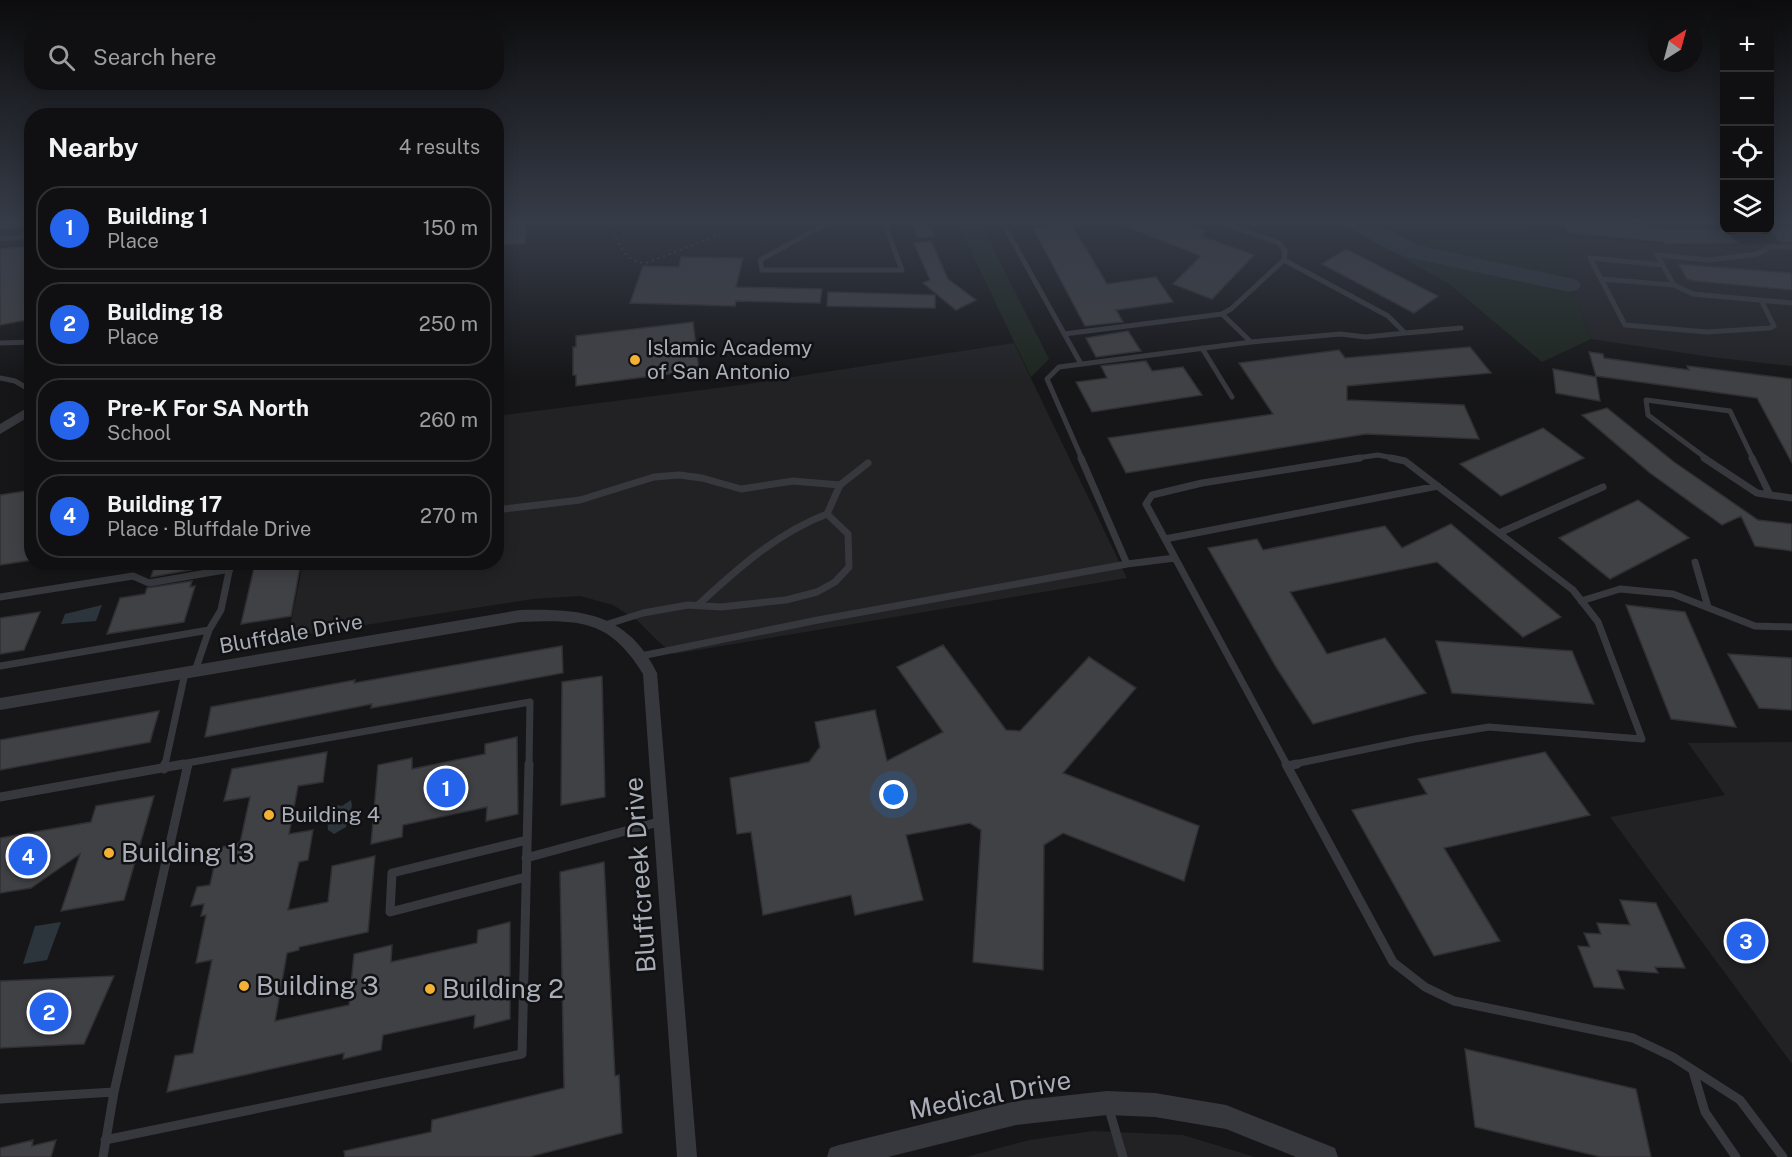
<!DOCTYPE html>
<meta charset="utf-8">
<style>
:root{--surface:#101012;--page:#19191b;--text:#f1f3f6;--muted:#9c9d9f;--line:#303032;--accent:#2563eb}
body{margin:0;font-family:"Public Sans",sans-serif;background:var(--page);color:var(--text)}
.controls{position:absolute;right:18px;top:18px;display:grid;overflow:hidden;border-radius:12px;box-shadow:0 3px 15px #0003}
.controls button{width:54px;height:54px;display:grid;place-items:center;padding:0;border:0;border-bottom:2px solid var(--line);background:var(--surface);color:var(--text);font:30px sans-serif}
.compass{position:absolute;left:1648px;top:18px;width:54px;height:54px;border-radius:50%;background:var(--surface);box-shadow:0 3px 15px #0003;rotate:36deg}
.you{position:absolute;left:894px;top:795px;width:21px;height:21px;margin:-15px;border:4px solid #fff;border-radius:50%;background:#1a73e8;box-shadow:0 0 0 9px #1a73e833}
.badge{display:grid;place-items:center;width:39px;height:39px;border-radius:50%;background:var(--accent);color:#fff;font-size:20px;font-weight:700}
.pin{position:absolute;translate:-50% -50%;border:3px solid #fff;box-shadow:0 2px 6px #0006}
.list{margin:0;padding:0;list-style:none}
h2{display:flex;justify-content:space-between;align-items:center;height:78px;margin:0;padding:0 24px;font-size:26px}
h2 small{font-size:20px;font-weight:400;color:var(--muted)}
.list li{display:grid;grid-template-columns:39px 1fr auto;gap:18px;align-items:center;box-sizing:border-box;height:84px;margin:0 12px 12px;padding:0 12px;border:2px solid var(--line);border-radius:24px}
.list b{display:block;font-size:22px;white-space:nowrap}
.list p{margin:0;font-size:20px;white-space:nowrap;color:var(--muted)}
.list em{font-size:20px;font-style:normal;color:var(--muted)}
.icon{flex:none;width:33px;height:33px;fill:none;stroke:currentColor;stroke-width:2;stroke-linecap:round;stroke-linejoin:round}
.map{position:relative;flex:none;width:1792px;height:1157px;overflow:hidden}
.search{position:absolute;background:var(--surface);box-shadow:0 3px 15px #0003;left:24px;top:24px;width:480px;height:66px;display:flex;align-items:center;gap:15px;box-sizing:border-box;padding:0 21px;border-radius:24px;color:var(--muted);font-size:22px}
.panel{position:absolute;background:var(--surface);box-shadow:0 3px 15px #0003;left:24px;top:108px;width:480px;height:462px;border-radius:24px}
.map>svg:first-child{display:block}
.built{fill:#222225}
.green{fill:#1e261f}
.water{fill:#2c353c}
.lines{fill:none;stroke-linecap:round;stroke-linejoin:round}
.river{fill:#2c353c;fill-rule:evenodd}
.building{fill:#404145;stroke:#303034;stroke-width:1.5}
.path{stroke:#3d3f44;stroke-width:2;stroke-dasharray:2 4;stroke-linecap:butt}
.service-far2{stroke:#37383d;stroke-width:5}
.service-far1{stroke:#37383d;stroke-width:7}
.service{stroke:#37383d;stroke-width:9}
.minor{fill:#37383d;fill-rule:evenodd}
.tertiary{fill:#37383d;fill-rule:evenodd}
.poi-dot{fill:#f2b134;stroke:#111113;stroke-width:2}
.labels{text-anchor:middle;stroke-width:5;stroke-linejoin:round;paint-order:stroke}
.poi-label{font-size:21px;fill:#a8adb8;stroke:#111113;text-anchor:start}
.street-label{font-size:21px;fill:#a8adb8;stroke:#111113}
.near-poi-label{font-size:26px;fill:#a8adb8;stroke:#111113;text-anchor:start}
.near-street-label{font-size:26px;fill:#a8adb8;stroke:#111113}
</style>
<div class="map">
<svg width="1792" height="1157" viewBox="0 0 1792 1157">
<rect width="100%" height="100%" fill="#161618"/>
<!-- built -->
<path class="built" d="M1553 234 1684 246 1792 242V366L1711 357 1591 339Z
M1014 343 1127 578 674 654 658 641 638 621 613 605 580 596 533 599 288 637 303 563 496 562 497 416 741 385Z
M1792 742V1064L1610 817 1725 795 1688 743Z
M1093 1131 1183 1135 1255 1157H966L1029 1140Z"/>
<!-- green -->
<path class="green" d="M956 220H979L1049 359 1031 377Z
M1329 220H1502L1553 234 1591 339 1542 362 1452 286 1369 238Z"/>
<!-- water -->
<path class="water" d="M102 605 96 621 61 624 65 614Z
M351 800 352 806 346 827 334 834 328 830 327 818 331 804 342 806Z
M61 922 47 960 23 964 35 926Z"/>
<g class="lines">
<!-- river -->
<path class="river" d="M1342 220H1369L1421 246 1569 278 1577 280 1581 285 1577 290 1569 292 1407 257 1389 250 1345 225Z"/>
</g>
<!-- building -->
<path class="building" d="M527 220 525 243 498 245 500 221Z
M909 220H927L935 236 918 238Z
M1110 220H1177L1206 230 1201 236 1254 255 1212 299 1173 284 1201 256Z
M1563 220H1591L1673 229H1723L1738 243 1666 244 1664 242 1569 233Z
M1071 224 1107 284 1156 277 1173 302 1116 310 1123 322 1085 326 1033 228Z
M1770 228H1792V242H1780Z
M931 241 948 279 976 300 956 310 923 283 930 280 914 243Z
M32 246V319L0 325V249Z
M1346 249 1438 296 1414 313 1322 264Z
M681 257 743 258 736 287 822 289 820 303 736 301 735 306 630 303 643 266 679 267Z
M1678 264 1792 273V290L1694 281 1687 279Z
M828 292 935 295V308L827 306Z
M693 322 699 370 576 386V375H573V347H576V336Z
M1128 331 1141 351 1096 357 1086 338Z
M1470 347 1491 373 1347 386V400L1464 405 1479 439 1366 434 1126 473 1108 438 1273 414 1239 363 1339 350 1345 358Z
M1589 352 1603 354 1604 358 1689 370 1687 366 1792 379V463L1757 398 1596 376Z
M1146 361 1152 371 1183 367 1202 395 1092 412 1076 382 1107 378 1101 366Z
M1553 369 1596 377 1600 401 1556 393Z
M1607 408 1674 462 1758 520 1792 524V551L1755 546 1741 516 1722 525 1650 473 1582 415Z
M1543 428 1584 458 1501 496 1460 464Z
M32 490V560L0 565V495Z
M1638 500 1689 538 1610 579 1559 538Z
M1451 524 1561 617 1523 637 1437 562 1290 592 1327 654 1385 638 1426 693 1313 724 1276 667 1208 548 1257 539 1263 550 1385 526 1402 548Z
M156 562H197L195 569 151 577Z
M290 562H301L291 616 241 624 254 568Z
M192 581 190 587 195 586 184 622 107 634 120 598 145 594 147 588Z
M1626 605 1685 612 1736 727 1671 719Z
M40 612 24 650 0 654V618Z
M1436 641 1572 651 1594 704 1452 693Z
M943 645 1006 730 1020 731 1089 657 1136 688 1063 773 1199 826 1184 881 1063 833 1044 845 1043 970 973 962 981 830 970 823 906 835 923 900 855 915 851 895 763 915 751 832 737 834 730 778 809 762 820 747 815 722 875 710 887 761 943 732 897 667Z
M562 646 563 673 371 708 372 704 205 737 211 707 355 680 354 683Z
M1728 654 1792 658V710L1759 708Z
M602 676 605 797 561 805 562 682Z
M159 711 150 742 0 770V740Z
M517 737 518 814 486 821 487 807 403 825 402 837 371 844 378 765 412 758V769L485 754V744Z
M327 752 323 782 298 786 289 834 313 830 308 860 299 862 288 910 328 902 332 866 375 856 368 932 299 947V950L287 953 275 1021 349 1005 354 954 392 945 391 962 477 943 478 930 510 922V1019L474 1028 475 1015 383 1035 381 1050 343 1059 344 1053 167 1092 175 1056 193 1053 212 960 196 963 206 915 201 916 204 904 191 906 197 887 210 885 218 848 240 843 250 797 224 801 232 769Z
M1545 752 1590 815 1444 848 1500 941 1434 956 1352 810 1427 794 1418 779Z
M154 796 124 900 61 911 80 854 31 888 0 893V838L91 822 96 806Z
M604 862 615 1076 619 1075 622 1133 529 1157H345L344 1151 431 1132 432 1120 564 1088 560 872Z
M1620 900 1656 903 1685 968 1655 967 1658 973 1617 970 1624 989 1594 987 1578 946 1590 947 1584 933 1601 934 1597 923 1630 925Z
M114 976 84 1044 0 1048V981Z
M1465 1049 1636 1089 1651 1157H1601L1475 1127Z
M33 1140 32 1146 56 1140 51 1157H0V1148Z"/>
<g class="lines">
<!-- path -->
<path class="path" d="M613 220C614 241 624 262 646 263L730 231 740 220"/>
<!-- service-far2 -->
<path class="service-far2" d="M833 220 760 260 762 270H902L883 220
M1001 220 1081 364
M0 239 32 236
M1663 265 1590 258 1625 325 1707 332 1770 328 1774 326 1761 300
M1601 279 1674 285 1693 294 1792 303
M1674 285 1657 255 1709 260 1757 254 1770 247H1792
M1222 314 1251 342
M1405 333 1461 328
M1064 334 1222 314 1231 309 1284 260
M0 343 32 342
M1202 348 1232 397
M0 378 15 381 32 391
M1082 459 1047 379 1059 367 1251 342 1340 334 1366 337 1405 333 1388 316 1284 260 1285 251 1279 243 1215 220
M1350 459 1378 455 1398 459
M1707 459 1648 415 1646 400 1730 411 1753 459"/>
<!-- service-far1 -->
<path class="service-far1" d="M1081 458 1127 564 1175 558
M1704 458 1757 493 1770 495
M1752 458 1770 495
M1770 495 1792 498
M496 510 580 500 654 477 679 475 702 478 741 489 793 481 840 485
M1499 533 1603 487
M1165 539 1438 486
M1695 562 1708 607
M0 597 133 576 149 583 230 569
M1581 601 1620 589 1673 594 1755 626 1792 627
M698 605C737 569 777 533 827 514
M605 625 643 613 688 605 721 607 786 600 817 592 835 582 849 567 848 534 827 514 840 485 868 463
M641 656 818 620 1127 564
M0 666 209 630 221 610 231 562
M195 671 209 630
M165 765 185 673
M176 765 530 702 529 765
M1287 765 1146 504 1152 495 1202 483 1360 458
M1290 765 1415 739 1489 727 1642 739 1598 622 1573 590 1405 461 1391 458"/>
<!-- service -->
<path class="service" d="M1286 764 1393 962 1425 987 1454 1001 1633 1038 1673 1057 1740 1100 1783 1157
M1288 766 1297 764
M164 769 165 764
M0 797 184 764
M526 858 662 821
M526 877 390 912 392 873 527 840
M1693 1071 1705 1112 1736 1157
M0 1099 114 1092
M1109 1109 1123 1157
M105 1140 522 1054 529 764
M103 1157 114 1092 188 764"/>
<!-- minor -->
<path class="minor" d="M32 221V227L0 230V224Z
M32 405V415L0 434V424Z
M520 610C581 609 627 612 657 673L697 1157H677L643 674C609 619 580 620 520 622L0 710V698Z"/>
<!-- tertiary -->
<path class="tertiary" d="M1107 1091 1155 1093 1226 1105 1335 1148 1338 1157H1296L1226 1129 1155 1117 1107 1115 1016 1125 888 1157H827L830 1148 839 1145 1016 1101Z"/>
</g>
<!-- sky -->
<linearGradient id="sky" x2="0" y2="1"><stop stop-color="#0c0c0d"/><stop offset="0.58" stop-color="#363c48"/><stop offset="1" stop-color="#363c48" stop-opacity="0"/></linearGradient>
<rect width="1792" height="382" fill="url(#sky)"/>
<!-- markers -->
<g class="poi-dot">
<circle cx="635" cy="360" r="6"/>
<circle cx="269" cy="815" r="6"/>
<circle cx="109" cy="853" r="6"/>
<circle cx="244" cy="986" r="6"/>
<circle cx="430" cy="989" r="6"/>
</g>
<g class="labels">
<!-- poi labels -->
<g class="poi-label">
<text x="647" y="355">Islamic Academy<tspan x="647" dy="24">of San Antonio</tspan></text>
<text x="281" y="822">Building 4</text>
</g>
<!-- street labels -->
<g class="street-label">
<text transform="translate(291 634) rotate(-10)" y="7">Bluffdale Drive</text>
</g>
<!-- near-poi labels -->
<g class="near-poi-label">
<text x="121" y="862">Building 13</text>
<text x="256" y="995">Building 3</text>
<text x="442" y="998">Building 2</text>
</g>
<!-- near-street labels -->
<g class="near-street-label">
<text transform="translate(640 875) rotate(-94)" y="9">Bluffcreek Drive</text>
<text transform="translate(990 1095) rotate(-11)" y="9">Medical Drive</text>
</g>
</g>
</svg>
<div class="controls">
<button>+</button>
<button>−</button>
<button><svg class="icon" aria-label="locate" viewBox="0 0 24 24"><circle cx="12" cy="12" r="6"/><path d="M12 2v4M12 18v4M2 12h4M18 12h4"/></svg></button>
<button><svg class="icon" aria-label="layers" viewBox="0 0 24 24"><path d="M12 4l9 5-9 5-9-5zM3 14l9 5 9-5"/></svg></button>
</div>
<svg class="compass" viewBox="-18 -18 36 36"><path d="M0-13l5 13h-10z" fill="#e53935"/><path d="M0 13l5-13h-10z" fill="#9c9d9f"/></svg>
<div class="you"></div>
<div class="pin badge" style="left:446px;top:788px">1</div>
<div class="pin badge" style="left:49px;top:1012px">2</div>
<div class="pin badge" style="left:1746px;top:941px">3</div>
<div class="pin badge" style="left:28px;top:856px">4</div>
<div class="search"><svg class="icon" aria-label="search" viewBox="0 0 24 24"><circle cx="10" cy="10" r="6"/><path d="M15 15l6 6"/></svg>Search here</div>
<section class="panel">
<h2>Nearby<small>4 results</small></h2>
<ul class="list">
<li><span class="badge">1</span><div><b>Building 1</b><p>Place</p></div><em>150 m</em></li>
<li><span class="badge">2</span><div><b>Building 18</b><p>Place</p></div><em>250 m</em></li>
<li><span class="badge">3</span><div><b>Pre-K For SA North</b><p>School</p></div><em>260 m</em></li>
<li><span class="badge">4</span><div><b>Building 17</b><p>Place · Bluffdale Drive</p></div><em>270 m</em></li>
</ul>
</section>
</div>
